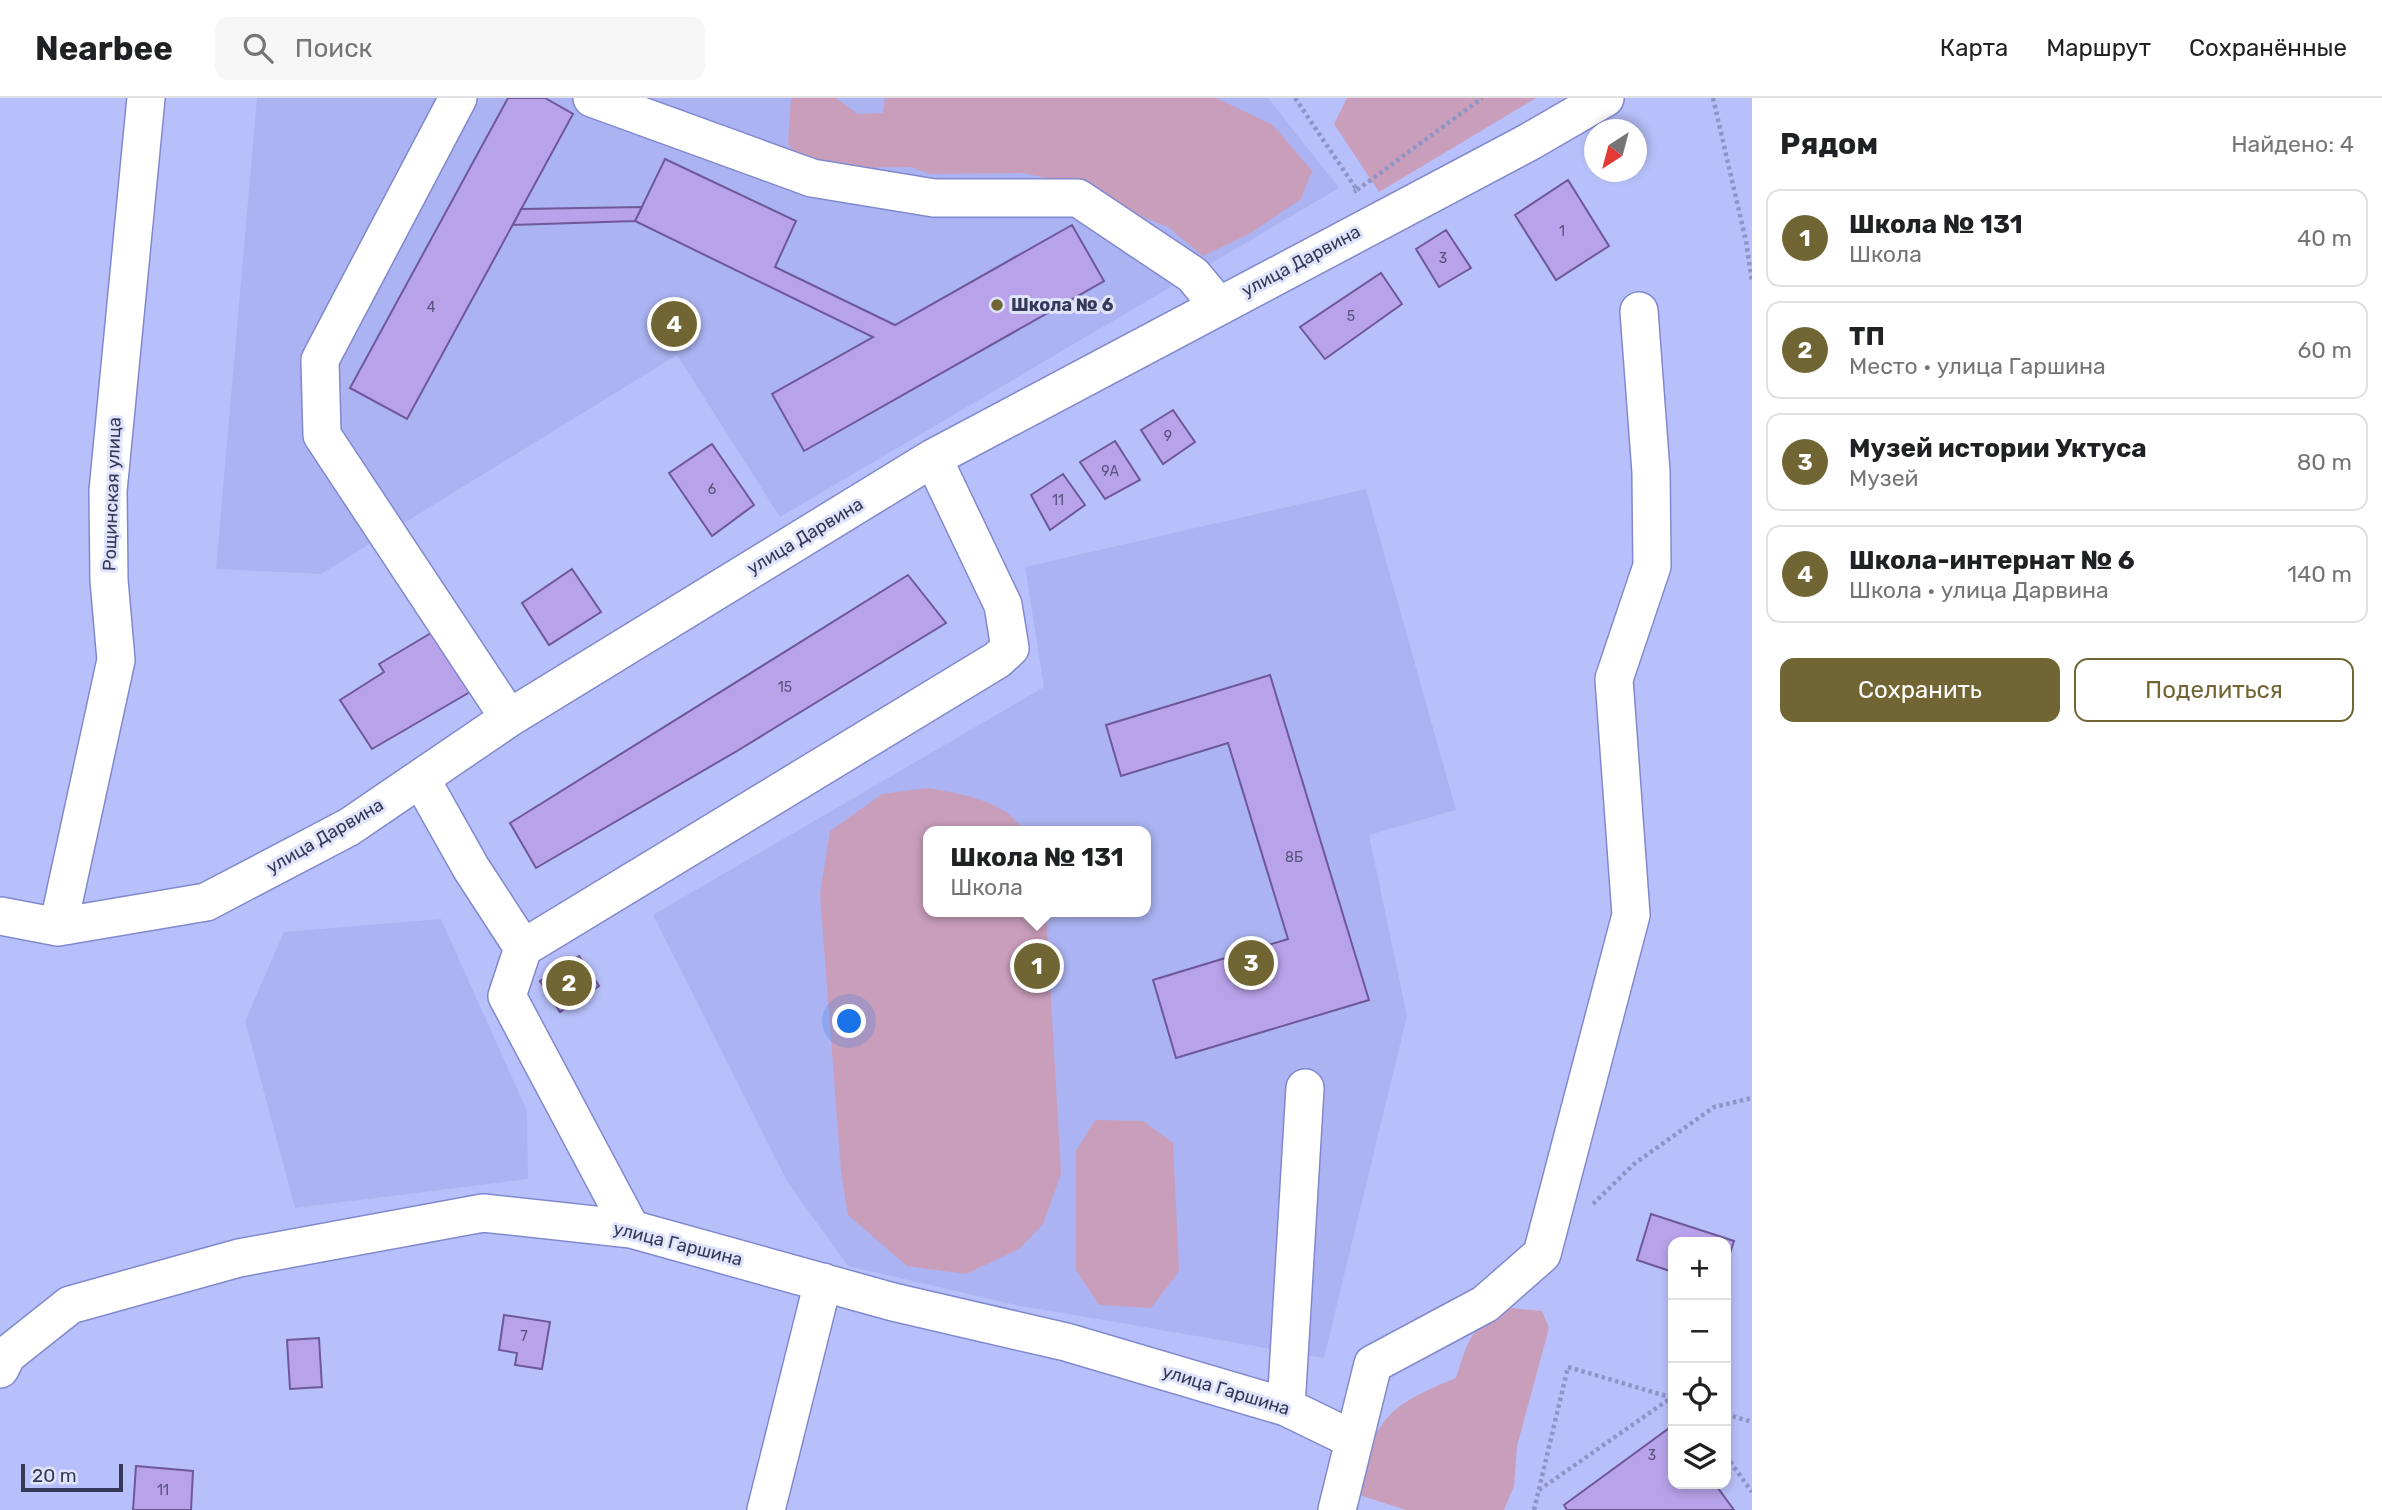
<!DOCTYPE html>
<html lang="ru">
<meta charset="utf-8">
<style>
:root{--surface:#fff;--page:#f6f6f6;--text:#202124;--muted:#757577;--line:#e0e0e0;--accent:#716633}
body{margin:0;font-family:Rubik,sans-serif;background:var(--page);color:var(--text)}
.controls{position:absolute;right:21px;bottom:21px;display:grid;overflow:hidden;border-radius:14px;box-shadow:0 4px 10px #0003}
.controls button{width:63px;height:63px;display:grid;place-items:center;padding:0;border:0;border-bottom:2px solid var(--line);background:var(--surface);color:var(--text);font:35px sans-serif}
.compass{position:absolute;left:1584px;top:21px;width:63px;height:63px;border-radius:50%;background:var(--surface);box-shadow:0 4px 10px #0003;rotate:216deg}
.scale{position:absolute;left:21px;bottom:18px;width:102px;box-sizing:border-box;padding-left:7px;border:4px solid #353957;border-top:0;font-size:19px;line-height:24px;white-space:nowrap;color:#353957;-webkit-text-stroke:5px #e0e4fb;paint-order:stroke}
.you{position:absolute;left:850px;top:924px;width:24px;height:24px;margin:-18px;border:5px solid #fff;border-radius:50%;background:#1a73e8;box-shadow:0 0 0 10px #1a73e833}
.badge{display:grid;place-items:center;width:46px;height:46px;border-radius:50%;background:var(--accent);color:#fff;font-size:23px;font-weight:700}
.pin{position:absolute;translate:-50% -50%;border:4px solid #fff;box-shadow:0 2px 7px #0006}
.popup{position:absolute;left:923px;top:728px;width:228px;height:91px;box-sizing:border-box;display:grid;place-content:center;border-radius:14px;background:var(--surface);filter:drop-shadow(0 2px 5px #0005);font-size:23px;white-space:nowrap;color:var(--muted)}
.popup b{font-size:26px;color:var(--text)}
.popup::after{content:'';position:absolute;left:50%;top:100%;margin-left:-14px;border:14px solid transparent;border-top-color:var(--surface)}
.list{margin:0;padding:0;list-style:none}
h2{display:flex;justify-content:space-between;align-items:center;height:91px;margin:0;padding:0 28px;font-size:30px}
h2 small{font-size:23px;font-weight:400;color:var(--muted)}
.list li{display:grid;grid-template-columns:46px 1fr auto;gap:21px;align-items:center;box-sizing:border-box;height:98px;margin:0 14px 14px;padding:0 14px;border:2px solid var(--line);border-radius:14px}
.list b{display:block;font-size:26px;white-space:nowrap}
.list p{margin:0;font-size:23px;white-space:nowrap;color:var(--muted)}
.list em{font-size:23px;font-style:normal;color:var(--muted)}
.actions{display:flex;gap:14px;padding:21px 28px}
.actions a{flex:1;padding:16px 0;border:2px solid var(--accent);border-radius:14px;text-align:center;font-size:24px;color:var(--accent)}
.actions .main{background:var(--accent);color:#fff}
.icon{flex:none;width:38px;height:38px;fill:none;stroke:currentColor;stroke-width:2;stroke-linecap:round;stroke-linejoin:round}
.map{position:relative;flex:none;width:1752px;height:1412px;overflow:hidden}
header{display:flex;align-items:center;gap:42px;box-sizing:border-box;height:98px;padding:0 35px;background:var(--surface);border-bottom:2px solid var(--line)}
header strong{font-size:33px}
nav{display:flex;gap:38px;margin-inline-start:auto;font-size:24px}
.search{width:490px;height:63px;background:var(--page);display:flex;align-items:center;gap:18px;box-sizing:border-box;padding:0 24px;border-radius:14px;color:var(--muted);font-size:26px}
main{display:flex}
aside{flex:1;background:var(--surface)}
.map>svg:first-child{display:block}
.built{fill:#abb3f2;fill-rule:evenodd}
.green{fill:#c99ebb}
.building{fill:#b8a2e9;stroke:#6e589a;stroke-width:2}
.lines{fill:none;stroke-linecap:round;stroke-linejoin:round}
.minor-casing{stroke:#8189ce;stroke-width:40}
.path{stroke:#8e95c6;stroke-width:4.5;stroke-dasharray:3.5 3.5;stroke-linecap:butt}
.minor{stroke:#fff;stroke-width:37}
.poi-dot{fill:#716633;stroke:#e0e4fb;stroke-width:2.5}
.labels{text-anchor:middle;stroke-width:6;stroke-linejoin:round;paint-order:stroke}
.number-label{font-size:14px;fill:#56537c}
.street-label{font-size:18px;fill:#353957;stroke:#e0e4fb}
.poi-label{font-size:18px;font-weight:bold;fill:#353957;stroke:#e0e4fb;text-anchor:start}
</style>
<header>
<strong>Nearbee</strong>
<div class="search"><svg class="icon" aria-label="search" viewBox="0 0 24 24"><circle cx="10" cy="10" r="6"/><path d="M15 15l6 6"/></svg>Поиск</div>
<nav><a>Карта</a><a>Маршрут</a><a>Сохранённые</a></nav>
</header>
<main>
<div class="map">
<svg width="1752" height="1412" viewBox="0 0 1752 1412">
<rect width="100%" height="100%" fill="#b8c0fb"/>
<!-- built -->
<path class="built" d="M257 0H1268L1339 90 780 419 677 257 321 476 216 471Z
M1366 391 1456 712 1369 737 1407 918 1324 1260 1016 1207 848 1168 788 1085 653 817 1044 589 1025 469ZM928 733H1146V814H928Z
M441 821 527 1013 528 1081 295 1110 245 923 284 834Z"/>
<!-- green -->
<path class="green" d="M791 0H836L858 16 883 15 885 0H1216L1273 27 1312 73 1301 101 1249 136 1203 158 1168 129 1108 105 1080 88 1023 75 931 76 910 69 836 70 799 62 788 45Z
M1347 0H1536L1379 94 1334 26Z
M927 690C958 695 1008 703 1023 733H928V814H1046L1061 1076 1043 1126 1019 1151 966 1176 907 1168 848 1117 841 1073 820 796 830 733 882 696Z
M1095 1022 1143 1023 1173 1045 1179 1173 1151 1210 1099 1207 1076 1172V1053Z
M1511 1210 1542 1213 1549 1230 1517 1348 1514 1388 1504 1412H1406L1356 1396C1375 1322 1384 1309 1456 1280 1467 1245 1472 1223 1511 1210Z"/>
<!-- building -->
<path class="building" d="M508 0H545L573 16 407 321 350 290Z
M665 61 796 123 775 169 895 227 1072 127 1104 183 804 353 772 296 873 239 635 123Z
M1568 82 1609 148 1556 182 1515 117Z
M642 109 635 123 513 127 521 111Z
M1446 132 1471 170 1439 189 1416 151Z
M1381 175 1402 206 1325 261 1300 229Z
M1173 312 1195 344 1163 366 1141 332Z
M1115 343 1140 382 1105 401 1080 364Z
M712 346 754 407 712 438 669 375Z
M1063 376 1085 407 1050 432 1031 397Z
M572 471 601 514 549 547 522 505Z
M908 477 946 525 737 653 536 770 510 725Z
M431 535 470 594 372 651 340 602 384 574 379 566Z
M1270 577 1369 902 1176 960 1153 882 1288 841 1228 645 1121 678 1106 627Z
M579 858 599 888 560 914 540 883Z
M1651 1116 1734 1143 1726 1168V1144H1673V1174L1637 1162Z
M504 1217 550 1224 542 1271 515 1267 517 1255 499 1252Z
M319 1240 322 1289 290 1291 287 1242Z
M1672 1328 1673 1386H1715L1734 1412H1567L1564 1407Z
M136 1368 193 1373 191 1412H133Z"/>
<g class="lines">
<!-- minor casing -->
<g class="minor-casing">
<path id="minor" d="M458 0 320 262 322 337 509 620
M592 0 812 80 934 100H1078L1193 177 1217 206
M421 681 471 770 523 850 507 898 631 1131
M0 818 58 829 206 804 349 729 509 620 933 360 1529 44 1605 0
M58 829 116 562 109 482 108 393 146 0
M523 850 997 562 1010 550 1003 507 933 360
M0 1271 7 1257 70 1207 239 1160 483 1115 631 1131 893 1204 1066 1244 1286 1309 1352 1341
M1286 1309 1305 990
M766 1412 823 1184
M1337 1412 1373 1266 1485 1206 1542 1156 1631 817 1614 581 1652 468 1651 374 1639 213"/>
</g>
<!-- path -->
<path class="path" d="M1295 0 1357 92 1354 94
M1713 0 1746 143 1752 184
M1357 92 1482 0
M1593 1106 1634 1066 1714 1009 1752 1000
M1726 1316 1752 1324
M1726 1358 1752 1394
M1539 1392 1671 1300
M1534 1412 1568 1269 1673 1300"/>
<!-- minor -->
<use href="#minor" class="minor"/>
</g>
<!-- markers -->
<circle class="poi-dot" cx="997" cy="207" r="7"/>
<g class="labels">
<!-- number labels -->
<g class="number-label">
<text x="1562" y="138">1</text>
<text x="1443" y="165">3</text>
<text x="431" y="214">4</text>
<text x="1351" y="223">5</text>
<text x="1168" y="343">9</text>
<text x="1110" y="378">9А</text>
<text x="712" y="396">6</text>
<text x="1058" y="407">11</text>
<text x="785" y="594">15</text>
<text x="1294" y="764">8Б</text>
<text x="524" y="1243">7</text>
<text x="1652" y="1362">3</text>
<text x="163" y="1397">11</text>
</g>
<!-- street labels -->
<g class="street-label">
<text transform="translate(1301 163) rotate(-28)" y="6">улица Дарвина</text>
<text transform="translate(112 396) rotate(-88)" y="6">Рощинская улица</text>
<text transform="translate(805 438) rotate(-31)" y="6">улица Дарвина</text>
<text transform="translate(325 738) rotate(-30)" y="6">улица Дарвина</text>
<text transform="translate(678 1146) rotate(14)" y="6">улица Гаршина</text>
<text transform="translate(1226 1292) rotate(17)" y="6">улица Гаршина</text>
</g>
<!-- poi labels -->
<g class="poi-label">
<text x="1011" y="213">Школа № 6</text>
</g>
</g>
</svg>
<div class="controls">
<button>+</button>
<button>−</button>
<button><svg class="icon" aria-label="locate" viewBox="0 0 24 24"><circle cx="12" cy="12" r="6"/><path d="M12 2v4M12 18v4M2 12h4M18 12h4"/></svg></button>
<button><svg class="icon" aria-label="layers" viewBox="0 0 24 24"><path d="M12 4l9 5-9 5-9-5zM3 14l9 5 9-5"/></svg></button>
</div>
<svg class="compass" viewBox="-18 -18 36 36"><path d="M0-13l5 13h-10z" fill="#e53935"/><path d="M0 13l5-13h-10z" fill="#757577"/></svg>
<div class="scale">20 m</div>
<div class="you"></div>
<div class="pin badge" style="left:1037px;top:868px">1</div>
<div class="popup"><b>Школа № 131</b>Школа</div>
<div class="pin badge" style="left:569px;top:885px">2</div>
<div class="pin badge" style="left:1251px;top:865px">3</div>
<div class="pin badge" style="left:674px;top:226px">4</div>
</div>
<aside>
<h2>Рядом<small>Найдено: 4</small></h2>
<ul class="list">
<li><span class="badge">1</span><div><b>Школа № 131</b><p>Школа</p></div><em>40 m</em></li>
<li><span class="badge">2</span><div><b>ТП</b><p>Место · улица Гаршина</p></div><em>60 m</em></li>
<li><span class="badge">3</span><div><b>Музей истории Уктуса</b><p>Музей</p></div><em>80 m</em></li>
<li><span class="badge">4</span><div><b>Школа-интернат № 6</b><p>Школа · улица Дарвина</p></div><em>140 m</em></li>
</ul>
<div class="actions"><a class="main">Сохранить</a><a>Поделиться</a></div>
</aside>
</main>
